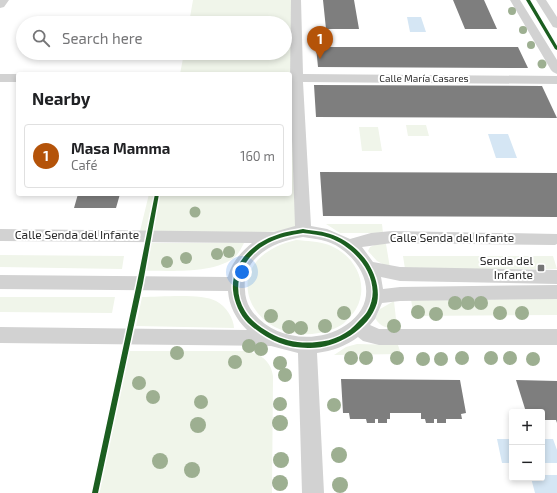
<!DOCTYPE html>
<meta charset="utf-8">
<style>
:root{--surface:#fff;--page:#f2f2f2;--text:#202124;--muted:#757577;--line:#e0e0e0;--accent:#b45309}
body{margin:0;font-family:"Exo 2",sans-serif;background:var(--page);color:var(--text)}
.controls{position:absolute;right:12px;bottom:12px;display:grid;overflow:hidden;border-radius:4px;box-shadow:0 2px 6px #0003}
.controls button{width:36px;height:36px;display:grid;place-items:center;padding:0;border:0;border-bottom:1px solid var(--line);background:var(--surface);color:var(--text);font:20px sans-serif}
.you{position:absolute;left:242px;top:272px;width:14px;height:14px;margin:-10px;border:3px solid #fff;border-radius:50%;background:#1a73e8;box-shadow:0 0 0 6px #1a73e833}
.badge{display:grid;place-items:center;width:26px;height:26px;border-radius:50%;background:var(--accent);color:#fff;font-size:13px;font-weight:700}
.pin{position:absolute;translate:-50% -33px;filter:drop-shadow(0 1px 2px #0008)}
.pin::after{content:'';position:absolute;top:21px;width:14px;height:12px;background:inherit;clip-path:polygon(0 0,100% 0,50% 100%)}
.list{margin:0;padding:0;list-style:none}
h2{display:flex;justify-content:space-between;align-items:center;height:52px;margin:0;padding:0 16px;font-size:17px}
h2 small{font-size:13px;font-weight:400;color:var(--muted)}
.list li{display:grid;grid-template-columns:26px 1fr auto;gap:12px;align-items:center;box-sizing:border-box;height:64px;margin:0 8px 8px;padding:0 8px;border:1px solid var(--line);border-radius:4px}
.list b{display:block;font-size:15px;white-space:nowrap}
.list p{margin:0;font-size:13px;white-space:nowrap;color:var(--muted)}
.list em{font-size:13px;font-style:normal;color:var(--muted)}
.icon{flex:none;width:22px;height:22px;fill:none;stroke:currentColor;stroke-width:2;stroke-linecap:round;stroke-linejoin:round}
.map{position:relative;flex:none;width:557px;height:493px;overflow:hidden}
.search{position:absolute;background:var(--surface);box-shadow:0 2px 6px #0003;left:16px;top:16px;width:276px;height:44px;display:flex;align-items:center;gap:10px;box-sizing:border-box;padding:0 14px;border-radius:22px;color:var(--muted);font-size:15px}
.panel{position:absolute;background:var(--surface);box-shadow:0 2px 6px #0003;left:16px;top:72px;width:276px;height:124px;border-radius:4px}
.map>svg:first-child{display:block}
.green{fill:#f0f5ea}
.water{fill:#d5e6f4}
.building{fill:#7e7e7e}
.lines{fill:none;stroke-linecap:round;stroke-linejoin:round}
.minor{fill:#d2d2d2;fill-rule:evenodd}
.cycleway-casing{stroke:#fff;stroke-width:3}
.cycleway{fill:#1b5e20;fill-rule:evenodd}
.tree{fill:#9daf91}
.poi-dot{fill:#767676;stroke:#fff;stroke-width:1.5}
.labels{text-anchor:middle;stroke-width:4;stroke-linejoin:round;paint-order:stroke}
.far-street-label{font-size:10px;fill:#2d2d2d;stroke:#fff}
.street-label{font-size:12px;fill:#2d2d2d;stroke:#fff}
.poi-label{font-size:12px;fill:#2d2d2d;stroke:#fff;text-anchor:end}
</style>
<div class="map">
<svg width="557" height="493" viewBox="0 0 557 493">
<rect width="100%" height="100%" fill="#fff"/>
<!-- green -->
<path class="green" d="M193 0H296L303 231 139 235 149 194H290V74H180L184 53H285V23H189Z
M406 125H426L429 136H408Z
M359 127H378L382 151H362Z
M326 224H382L383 233H340Z
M296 240C307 241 318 241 329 245 355 255 370 284 356 309 354 313 349 317 346 321 340 328 328 331 319 333 250 346 211 260 296 240Z
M147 243H244C242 247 239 253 236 256 215 275 169 270 142 271Z
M377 244H386L390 268 377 261 368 251 370 247Z
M0 255 124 256 122 269 0 267Z
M403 256H553L557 269H405Z
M0 297H115L112 313 0 312Z
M142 297C160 297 202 293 216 301 226 306 234 319 234 328L136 326Z
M557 299V315L414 316 411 300Z
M394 301 397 328C387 328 381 328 375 318L380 309Z
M357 344 398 345 401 354 334 355 346 347Z
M125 351H245C260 353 271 361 273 376L272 493H95Z"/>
<!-- water -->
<path class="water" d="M407 17H421L426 32H410Z
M488 134H508L517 158H496Z
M497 439H512V463H502Z
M542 439H553L557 450V463H542Z
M542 475H557V493H535L531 478H542Z"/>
<!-- building -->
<path class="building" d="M323 0H354L359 29H326Z
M453 0H484L497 29H465Z
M316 47H518L528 68 318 67Z
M314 85 542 86 557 118 316 117Z
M320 172 557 173V217L323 216Z
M78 194H120L116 208H74Z
M341 379 460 380 466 413 461 414 462 419H446V423H437V419H434V423H426L425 419H421V413H390V419H387V423H378V419H375V423H367L366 419H350L349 413H343Z
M516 380 557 381V423L556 420H542V412H526Z"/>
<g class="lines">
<!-- minor -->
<path class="minor" d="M0 0H9L4 7 0 8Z
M291 0H301L303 74 557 76V84L303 82 311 226 327 229 350 239 371 233 392 231 557 234V244L555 245 392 243 362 247 373 262 400 267 557 270V284L400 281 381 277 383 289 400 287 557 285V299L400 301 382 303 375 319 370 325 379 329H557V345H379L363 341 358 337C346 346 332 351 317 353L324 493H302L298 353 271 346 0 343V327L247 330C236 319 229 306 228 291L0 289V275L228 277C231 263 241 252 252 243L0 241V229L274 232 295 226 290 82ZM303 237C316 239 329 240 340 248 369 268 378 304 346 325 317 345 270 340 250 308 247 303 245 296 245 290 241 257 275 241 303 237Z
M510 0H520L557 60V74L553 72 551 70Z
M536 0H546L557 17V28L553 27Z
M0 74H18V82H0Z"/>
<!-- cycleway casing -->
<g class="cycleway-casing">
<path id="cycleway" d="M526 0H530L557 46V50L555 49Z
M155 194H159L143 283 98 493H92L137 283Z
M303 229C313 231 323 231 333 235 347 240 359 250 368 263 375 274 380 289 377 303 369 330 335 349 308 348 284 348 266 339 248 323 240 315 234 302 233 290 231 265 251 244 274 236 283 232 293 231 303 229ZM303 233C312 234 321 235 330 238 357 248 385 282 367 312 365 315 362 318 359 321 348 334 333 341 317 342 301 344 284 341 270 333 261 328 251 321 245 311 229 285 243 256 268 243 279 237 291 235 303 233Z"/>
</g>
<!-- cycleway -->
<use href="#cycleway" class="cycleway"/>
</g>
<!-- trees -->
<g class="tree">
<circle cx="512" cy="11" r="4"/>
<circle cx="523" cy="30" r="4"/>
<circle cx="531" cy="45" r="4"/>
<circle cx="542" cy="64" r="4.5"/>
<circle cx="195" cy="212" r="5.5"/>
<circle cx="229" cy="252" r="6"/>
<circle cx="217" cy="254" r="6"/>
<circle cx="186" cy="258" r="6"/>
<circle cx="167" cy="262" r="6"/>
<circle cx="455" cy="303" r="7"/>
<circle cx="468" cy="303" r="7"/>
<circle cx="481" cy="303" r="7"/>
<circle cx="418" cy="312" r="7"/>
<circle cx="344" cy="313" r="7"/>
<circle cx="500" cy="313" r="7"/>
<circle cx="522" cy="313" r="7"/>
<circle cx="436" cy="314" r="7"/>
<circle cx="271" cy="316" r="7"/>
<circle cx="325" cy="326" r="7"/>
<circle cx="394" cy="326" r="7"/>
<circle cx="289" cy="327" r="7"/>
<circle cx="301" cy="328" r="7"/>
<circle cx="249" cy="346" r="7"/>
<circle cx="261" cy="349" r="7"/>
<circle cx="177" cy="353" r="7"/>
<circle cx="351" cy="358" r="7"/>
<circle cx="366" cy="358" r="7"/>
<circle cx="397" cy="358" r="7"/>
<circle cx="462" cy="358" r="7"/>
<circle cx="491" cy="358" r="7"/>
<circle cx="510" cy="358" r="7"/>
<circle cx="423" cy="359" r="7"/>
<circle cx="441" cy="359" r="7"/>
<circle cx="533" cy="359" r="7"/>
<circle cx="235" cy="362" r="7"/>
<circle cx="280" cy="363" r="7"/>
<circle cx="285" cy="375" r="7"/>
<circle cx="139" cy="383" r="7"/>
<circle cx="153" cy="397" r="7"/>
<circle cx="201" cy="402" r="7"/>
<circle cx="280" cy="404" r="7"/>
<circle cx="334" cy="405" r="7"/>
<circle cx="280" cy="423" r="8"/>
<circle cx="198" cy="425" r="8"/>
<circle cx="339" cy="455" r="8"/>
<circle cx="281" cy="460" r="8"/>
<circle cx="160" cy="461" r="8"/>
<circle cx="192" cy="470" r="8"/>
<circle cx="280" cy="483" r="8"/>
<circle cx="340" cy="485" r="8"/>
</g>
<!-- markers -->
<rect class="poi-dot" x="537" y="264" width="8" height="8" rx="2"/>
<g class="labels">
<!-- far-street labels -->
<g class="far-street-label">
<text x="424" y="82">Calle María Casares</text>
</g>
<!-- street labels -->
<g class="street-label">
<text x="77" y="239">Calle Senda del Infante</text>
<text x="452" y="242">Calle Senda del Infante</text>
</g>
<!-- poi labels -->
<g class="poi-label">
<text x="533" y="265">Senda del<tspan x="533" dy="14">Infante</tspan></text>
</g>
</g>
</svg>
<div class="controls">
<button>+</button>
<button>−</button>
</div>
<div class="you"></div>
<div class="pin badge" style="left:320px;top:59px">1</div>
<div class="search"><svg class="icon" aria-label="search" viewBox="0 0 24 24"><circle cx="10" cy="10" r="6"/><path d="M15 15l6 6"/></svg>Search here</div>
<section class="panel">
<h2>Nearby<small></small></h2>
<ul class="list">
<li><span class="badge">1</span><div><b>Masa Mamma</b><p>Café</p></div><em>160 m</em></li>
</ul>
</section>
</div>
